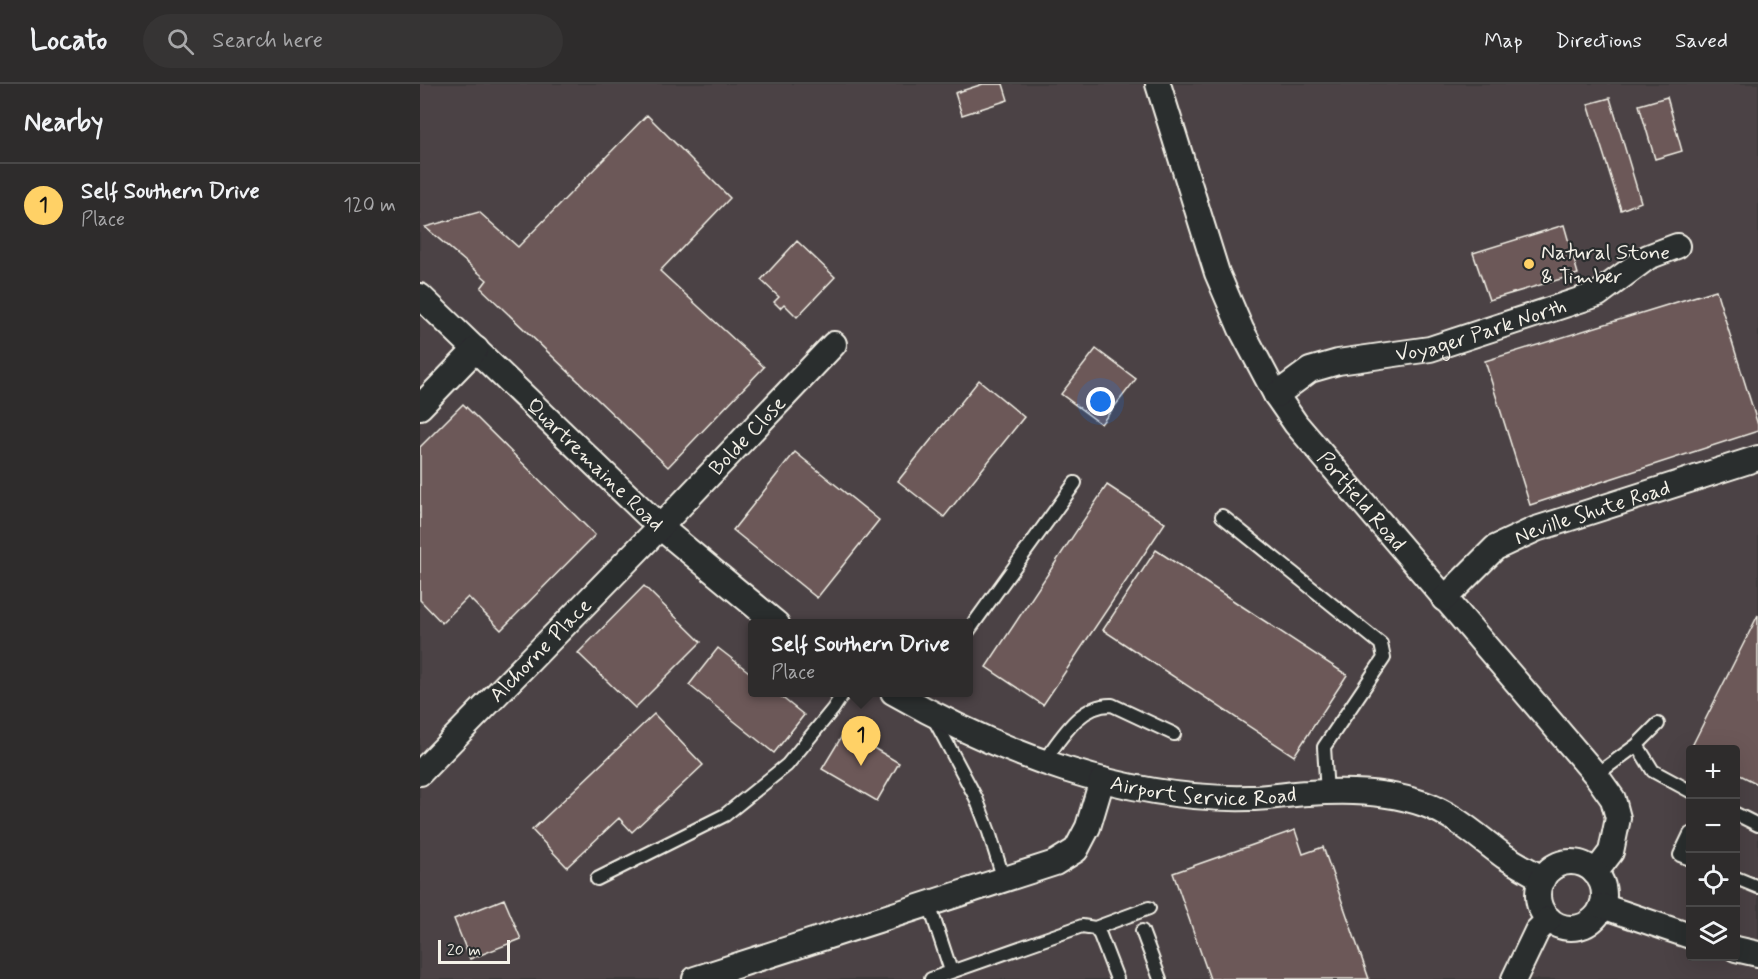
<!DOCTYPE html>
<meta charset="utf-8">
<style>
:root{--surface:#2e2c2c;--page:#363434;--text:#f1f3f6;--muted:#a7a7a9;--line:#494848;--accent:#ffd166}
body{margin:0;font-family:Mynerve,sans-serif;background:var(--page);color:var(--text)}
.controls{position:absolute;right:18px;bottom:18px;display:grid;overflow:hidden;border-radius:6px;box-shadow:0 6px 24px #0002}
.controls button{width:54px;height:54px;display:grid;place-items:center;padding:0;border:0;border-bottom:2px solid var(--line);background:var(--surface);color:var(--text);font:30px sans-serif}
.scale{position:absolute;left:18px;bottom:15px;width:72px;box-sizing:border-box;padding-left:6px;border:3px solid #f4f1e8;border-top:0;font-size:16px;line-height:21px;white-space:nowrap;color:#f4f1e8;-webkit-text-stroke:4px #2a2d2e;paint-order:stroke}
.you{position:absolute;left:681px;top:318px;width:21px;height:21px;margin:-15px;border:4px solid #fff;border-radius:50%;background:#1a73e8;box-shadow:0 0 0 9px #1a73e833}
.badge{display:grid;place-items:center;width:39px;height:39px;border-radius:50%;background:var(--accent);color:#111;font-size:20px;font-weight:700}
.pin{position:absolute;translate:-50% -50px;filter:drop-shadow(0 2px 3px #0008)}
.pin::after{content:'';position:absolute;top:32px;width:21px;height:18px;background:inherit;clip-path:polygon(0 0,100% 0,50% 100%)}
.popup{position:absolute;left:328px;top:535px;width:225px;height:78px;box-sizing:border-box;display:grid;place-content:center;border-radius:6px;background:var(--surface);filter:drop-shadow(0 2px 4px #0005);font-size:20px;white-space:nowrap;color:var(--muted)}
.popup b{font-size:22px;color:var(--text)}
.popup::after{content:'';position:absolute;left:50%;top:100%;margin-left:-12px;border:12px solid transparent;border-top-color:var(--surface)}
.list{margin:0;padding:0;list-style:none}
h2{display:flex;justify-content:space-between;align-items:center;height:78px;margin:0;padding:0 24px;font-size:26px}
h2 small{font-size:20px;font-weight:400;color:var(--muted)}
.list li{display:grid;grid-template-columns:39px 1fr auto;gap:18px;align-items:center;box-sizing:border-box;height:84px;padding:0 24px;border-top:2px solid var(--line)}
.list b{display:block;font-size:22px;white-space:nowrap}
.list p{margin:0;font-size:20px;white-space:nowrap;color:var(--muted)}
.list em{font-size:20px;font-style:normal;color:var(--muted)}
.icon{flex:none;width:33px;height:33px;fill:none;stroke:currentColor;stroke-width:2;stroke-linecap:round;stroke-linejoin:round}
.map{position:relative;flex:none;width:1338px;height:895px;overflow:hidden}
header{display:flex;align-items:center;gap:36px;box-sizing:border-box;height:84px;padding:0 30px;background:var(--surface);border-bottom:2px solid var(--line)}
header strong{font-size:28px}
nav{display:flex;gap:33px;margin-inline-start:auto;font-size:21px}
.search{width:420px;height:54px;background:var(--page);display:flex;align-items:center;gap:15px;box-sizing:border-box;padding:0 21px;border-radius:33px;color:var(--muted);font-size:22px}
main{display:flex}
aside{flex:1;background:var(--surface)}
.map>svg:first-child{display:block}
.built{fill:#4c4344;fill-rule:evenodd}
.building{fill:#6c5958;stroke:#f4f1e8;stroke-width:1.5}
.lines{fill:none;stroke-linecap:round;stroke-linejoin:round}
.lane-casing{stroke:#f4f1e8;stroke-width:16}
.street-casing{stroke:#f4f1e8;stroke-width:28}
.lane{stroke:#2a2d2e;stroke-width:12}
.street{stroke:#2a2d2e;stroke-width:24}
.poi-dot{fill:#ffd166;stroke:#2a2d2e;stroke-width:2}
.labels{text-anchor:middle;stroke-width:4.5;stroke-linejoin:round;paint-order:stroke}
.poi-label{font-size:21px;fill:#f4f1e8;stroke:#2a2d2e;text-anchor:start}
.street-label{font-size:21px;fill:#f4f1e8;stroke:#2a2d2e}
</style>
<header>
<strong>Locato</strong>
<div class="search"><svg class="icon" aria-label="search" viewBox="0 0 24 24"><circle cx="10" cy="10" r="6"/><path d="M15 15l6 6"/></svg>Search here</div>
<nav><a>Map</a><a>Directions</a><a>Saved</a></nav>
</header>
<main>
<aside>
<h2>Nearby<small></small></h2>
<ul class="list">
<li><span class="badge">1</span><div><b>Self Southern Drive</b><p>Place</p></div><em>120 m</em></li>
</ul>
</aside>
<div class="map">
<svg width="1338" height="895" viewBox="0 0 1338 895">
<rect width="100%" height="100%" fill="#3e3a3b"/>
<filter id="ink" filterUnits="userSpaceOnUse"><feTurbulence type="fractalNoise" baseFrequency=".0167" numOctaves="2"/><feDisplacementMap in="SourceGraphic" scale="12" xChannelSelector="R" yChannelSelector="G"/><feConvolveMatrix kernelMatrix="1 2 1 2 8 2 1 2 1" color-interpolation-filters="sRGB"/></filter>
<g filter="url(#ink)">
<!-- built -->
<path class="built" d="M0 0H1338V895H0ZM333 540H549V608H333ZM1270 666H1316V872H1270Z"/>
<!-- building -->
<path class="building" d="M563 0H583L588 16 542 31 535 9Z
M1247 13 1262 67 1235 75 1219 21Z
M1190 14 1221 118 1201 126 1168 20Z
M227 31 310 114 240 187 344 283 248 383 61 204 67 196 5 143 59 128 98 163Z
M1144 141 1158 190 1069 216 1053 169Z
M377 157 415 193 377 233 364 220 360 224 354 218 359 213 341 196Z
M1296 206 1338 341V347L1110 421 1065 277Z
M676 265 716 295 681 340 641 310Z
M559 296 604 333 524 433 478 397Z
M43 320 175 451 81 546 48 513 22 539 0 516V363Z
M375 368 459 436 397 514 313 446Z
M687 401 745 439 623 621 566 583Z
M736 466 927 591 874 672 683 546Z
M224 502 281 558 215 624 158 569Z
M1338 531V700L1316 689V666H1270Z
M298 564 333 591V608H355L384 631 354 669 269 601Z
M234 630 283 681 212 748 199 734 147 783 112 746Z
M425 647 479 679 457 717 402 685Z
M875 746 883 770 903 763 949 895H790L753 789Z
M84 815 101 855 50 875 34 835Z"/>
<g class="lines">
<!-- lane casing -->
<g class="lane-casing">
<path id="lane" d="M802 432 961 560 964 574 904 663 907 709
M549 546 655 399
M514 635 556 714 569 748 584 796
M1217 661 1233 687 1270 707
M623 678C641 655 659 620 692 621L754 650
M1176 691 1217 661 1238 640
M1316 730 1338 741
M1270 750 1260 771 1270 775
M1316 794 1338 803
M177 795 305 731 367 681 413 625 424 608
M509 820 531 887
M675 844 729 824
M722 847 740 895
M511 895 662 842 675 844 680 851 697 895"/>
</g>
<!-- street casing -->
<g class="street-casing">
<g id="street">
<path id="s1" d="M738 0 797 189 821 245 856 311 876 340 1176 691 1193 715 1198 734 1191 768 1175 789"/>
<path id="s2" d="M0 212 240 443 357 540"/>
<path id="s3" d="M856 311 890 286 918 278 1010 265 1178 210 1228 173 1257 162"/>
<path d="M0 323 56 265"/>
<path id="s4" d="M1024 515 1075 464 1116 445 1338 374"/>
<path id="s5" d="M473 608C579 669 706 717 829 714 849 714 868 710 888 709 927 706 968 707 1004 720 1035 731 1058 753 1084 772 1096 780 1110 787 1123 795"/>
<path id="s6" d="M0 689 240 443 414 260"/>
<circle cx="1151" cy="811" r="33"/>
<path d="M1182 822 1270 852"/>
<path d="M1316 865 1338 870"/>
<path d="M275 895 635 779 656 766 668 743 682 696"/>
<path d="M1094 895 1117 847 1129 835"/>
</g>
</g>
<!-- lane -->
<use href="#lane" class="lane"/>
<!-- street -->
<use href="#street" class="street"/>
</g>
</g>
<!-- markers -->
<circle class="poi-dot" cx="1109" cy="180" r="6"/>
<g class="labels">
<!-- poi labels -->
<g class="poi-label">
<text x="1121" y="175">Natural Stone<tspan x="1121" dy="24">&amp; Timber</tspan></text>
</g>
<!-- street labels -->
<g class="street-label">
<text dy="7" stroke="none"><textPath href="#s3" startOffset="218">Voyager Park North</textPath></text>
<text dy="7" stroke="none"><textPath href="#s6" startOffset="470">Bolde Close</textPath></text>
<text dy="7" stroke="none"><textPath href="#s2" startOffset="243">Quartremaine Road</textPath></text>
<text dy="7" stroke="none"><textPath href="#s1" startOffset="470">Portfield Road</textPath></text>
<text dy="7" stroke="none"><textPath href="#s4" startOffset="176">Neville Shute Road</textPath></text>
<text dy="7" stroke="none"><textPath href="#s6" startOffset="172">Alchorne Place</textPath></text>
<text dy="7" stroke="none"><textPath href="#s5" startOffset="330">Airport Service Road</textPath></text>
</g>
</g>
</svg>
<div class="controls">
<button>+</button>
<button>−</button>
<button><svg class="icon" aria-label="locate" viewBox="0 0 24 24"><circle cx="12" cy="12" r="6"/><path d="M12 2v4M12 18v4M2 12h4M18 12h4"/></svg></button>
<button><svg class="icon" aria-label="layers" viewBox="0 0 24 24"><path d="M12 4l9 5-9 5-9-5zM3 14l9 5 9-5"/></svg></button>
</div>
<div class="scale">20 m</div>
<div class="you"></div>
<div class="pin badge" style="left:441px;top:682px">1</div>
<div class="popup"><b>Self Southern Drive</b>Place</div>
</div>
</main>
